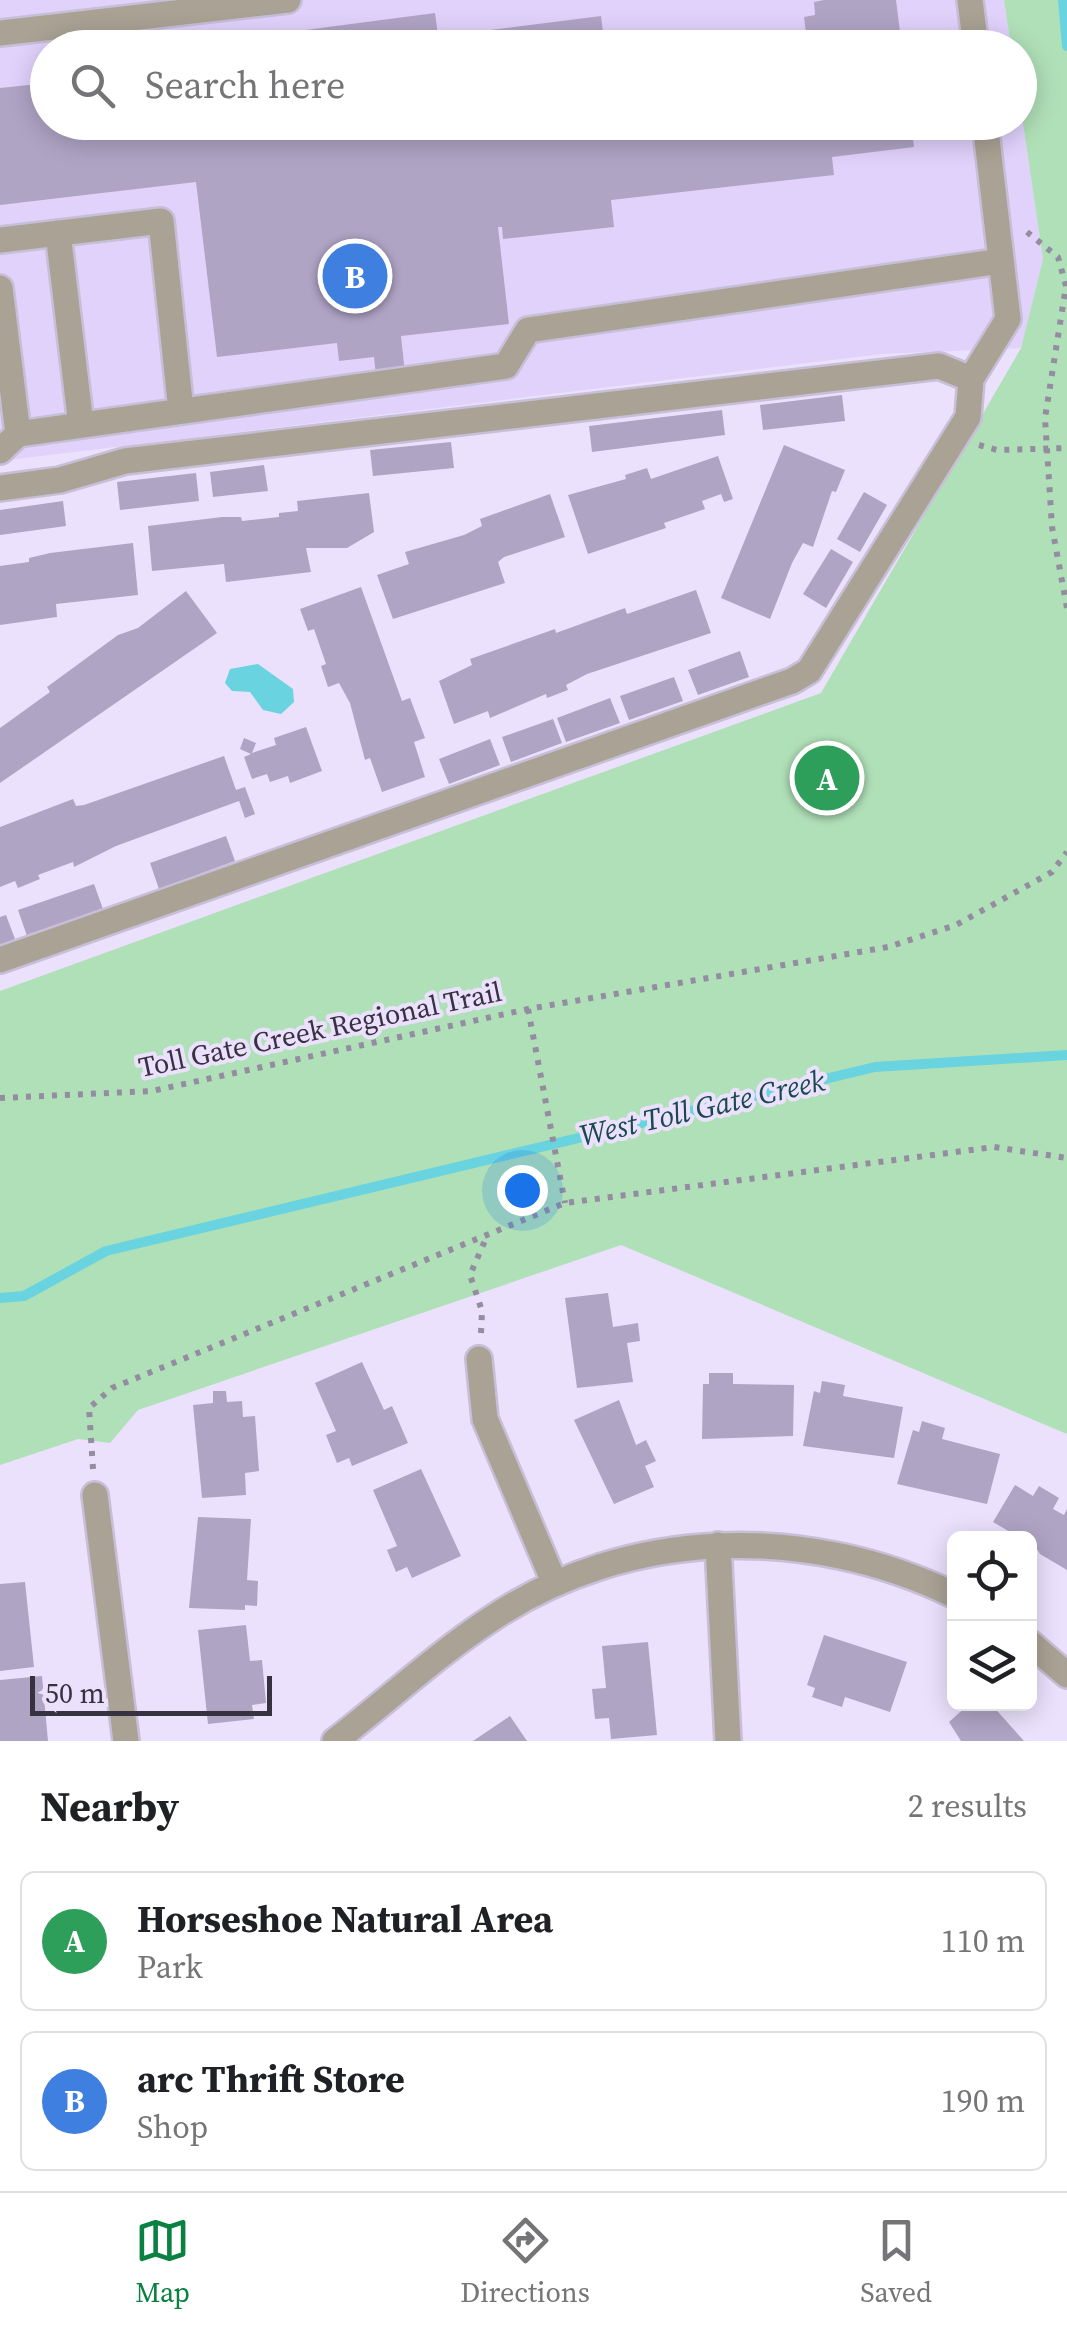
<!DOCTYPE html>
<style>
:root{--surface:#fff;--page:#f6f6f6;--text:#202124;--muted:#757577;--line:#e0e0e0;--accent:#0b8043}
body{margin:0;font-family:"Source Serif 4",serif;background:var(--page);color:var(--text)}
.controls{position:absolute;right:30px;bottom:30px;display:grid;overflow:hidden;border-radius:15px;box-shadow:0 5px 25px #0003}
.controls button{width:90px;height:90px;display:grid;place-items:center;padding:0;border:0;border-bottom:2px solid var(--line);background:var(--surface);color:var(--text);font:50px sans-serif}
.scale{position:absolute;left:30px;bottom:25px;width:242px;box-sizing:border-box;padding-left:10px;border:5px solid #373240;border-top:0;font-size:28px;line-height:35px;white-space:nowrap;color:#373240;-webkit-text-stroke:8px #ebe1fd;paint-order:stroke}
.you{position:absolute;left:522px;top:1190px;width:35px;height:35px;margin:-25px;border:8px solid #fff;border-radius:50%;background:#1a73e8;box-shadow:0 0 0 15px #1a73e833}
.badge{display:grid;place-items:center;width:65px;height:65px;border-radius:50%;background:var(--accent);color:#fff;font-size:32px;font-weight:700}
.pin{position:absolute;translate:-50% -50%;border:5px solid #fff;box-shadow:0 2px 10px #0006}
.list{margin:0;padding:0;list-style:none}
h2{display:flex;justify-content:space-between;align-items:center;height:130px;margin:0;padding:0 40px;font-size:42px}
h2 small{font-size:32px;font-weight:400;color:var(--muted)}
.list li{display:grid;grid-template-columns:65px 1fr auto;gap:30px;align-items:center;box-sizing:border-box;height:140px;margin:0 20px 20px;padding:0 20px;border:2px solid var(--line);border-radius:15px}
.list b{display:block;font-size:38px;white-space:nowrap}
.list p{margin:0;font-size:32px;white-space:nowrap;color:var(--muted)}
.list em{font-size:32px;font-style:normal;color:var(--muted)}
.icon{flex:none;width:55px;height:55px;fill:none;stroke:currentColor;stroke-width:2;stroke-linecap:round;stroke-linejoin:round}
.map{position:relative;flex:none;width:1067px;height:1741px;overflow:hidden}
.search{position:absolute;background:var(--surface);box-shadow:0 5px 25px #0003;left:30px;right:30px;top:30px;height:110px;display:flex;align-items:center;gap:25px;box-sizing:border-box;padding:0 35px;border-radius:55px;color:var(--muted);font-size:38px}
.sheet{height:450px;background:var(--surface)}
nav{display:flex;justify-content:space-around;align-items:center;box-sizing:border-box;height:140px;border-top:2px solid var(--line);background:var(--surface);font-size:28px;color:var(--muted)}
nav a{display:grid;justify-items:center;gap:5px}
nav .on{color:var(--accent)}
.map>svg:first-child{display:block}
.built{fill:#e1d2fc}
.green{fill:#b0e0b8}
.water{fill:#69d3e0}
.lines{fill:none;stroke-linecap:round;stroke-linejoin:round}
.stream{stroke:#69d3e0;stroke-width:10}
.building{fill:#b0a4c5}
.minor-casing{stroke:#c7bed7;stroke-width:30}
.path{stroke:#948ca1;stroke-width:6;stroke-dasharray:5 8;stroke-linecap:butt}
.minor{stroke:#aaa294;stroke-width:25}
.labels{text-anchor:middle;stroke-width:8;stroke-linejoin:round;paint-order:stroke}
.street-label{font-size:28px;fill:#373240;stroke:#ebe1fd}
.water-label{font-size:30px;font-style:italic;fill:#19494f;stroke:#ebe1fd}
</style>
<div class="map">
<svg width="1067" height="1741" viewBox="0 0 1067 1741">
<rect width="100%" height="100%" fill="#ebe1fd"/>
<!-- built -->
<path class="built" d="M0 0H1004L1011 47 48 48V122H1020V103L1043 259 1021 348 882 354 0 461Z"/>
<!-- green -->
<path class="green" d="M1004 0H1067V1434L621 1245 138 1410 110 1443 78 1439 0 1465V991L821 693 1021 348 1043 259 1020 103V48L1011 47Z"/>
<!-- water -->
<path class="water" d="M258 664 293 689 294 702 281 714 263 710 250 692 232 691 225 683 230 669Z"/>
<g class="lines">
<!-- stream -->
<path class="stream" d="M1063 0 1067 46
M0 1298 24 1296 106 1251 875 1067 1067 1055"/>
</g>
<!-- building -->
<path class="building" d="M824 0H896L902 48H808L804 17 815 15 814 2Z
M435 13 439 43 477 38 475 32 601 16 605 48H216L215 42Z
M48 83V122H911L914 147 832 157 834 175 611 200 614 227 503 239 502 227H498L509 324 401 336 405 373 376 376 374 357 339 361 337 343 217 357 196 182 0 205V88Z
M842 395 845 421 763 430 760 405Z
M722 410 725 435 592 452 589 426Z
M451 442 454 468 373 476 370 450Z
M784 445 845 470 836 492 832 491 813 547 803 543 792 563 770 619 721 598Z
M718 456 733 499 724 502 721 494 702 501 705 509 664 523 666 528 588 554 568 495 626 479 625 475 647 468 651 479Z
M264 465 268 491 213 497 210 472Z
M196 473 199 501 120 510 117 482Z
M864 492 887 505 860 552 837 539Z
M369 493 374 532 347 548H306L311 572 226 582 224 564 152 571 148 526 222 517H241L242 521 279 517V513L298 511 297 501Z
M550 494 565 537 504 557 498 562 505 583 393 619 377 575 409 564 405 552 464 535 482 526 480 519Z
M63 501 66 526 0 535V510Z
M133 543 138 595 56 604 57 617 0 625V566L29 562V558L50 553Z
M831 549 853 562 826 608 803 594Z
M361 587 402 701 410 698 425 738 414 742 425 777 382 792 370 758 365 760 350 703 339 683 328 687 321 666 326 664 314 629 308 631 300 609Z
M696 590 711 633 587 674 566 685 568 690 547 698 546 694 490 718 488 711 454 724 439 681 472 665 470 659 555 629 556 633 625 608 627 614Z
M186 591 217 633 0 783V728L50 692 47 687 118 635 138 628Z
M740 651 749 677 698 695 688 670Z
M674 677 683 701 629 720 620 696Z
M610 698 620 723 566 742 557 718Z
M553 719 562 743 511 762 502 737Z
M306 727 322 771 290 783 288 776 270 782 267 774 252 779 244 757 251 754 240 749 244 738 256 743 252 753 276 745 274 738Z
M490 739 500 765 449 784 439 759Z
M224 756 236 790 245 787 255 814 245 818 239 801 116 846 74 867 73 862 38 875 40 879 18 888 15 881 0 887V827L73 799 76 806 84 805Z
M226 836 235 861 159 889 150 863Z
M94 884 103 909 27 936 18 910Z
M6 915 15 939 0 945V917Z
M608 1293 613 1327 638 1323 640 1341 627 1343 633 1382 577 1388 565 1298Z
M362 1362 384 1410 392 1406 408 1443 352 1466 349 1458 337 1463 326 1435 336 1431 315 1383Z
M709 1373H733V1384L794 1385 793 1436 702 1439 703 1384H709Z
M822 1381 845 1385 843 1396 903 1407 894 1458 803 1446 814 1391 820 1393Z
M213 1391H226L227 1402 242 1401 243 1417 255 1416 259 1471 245 1473 246 1495 202 1498 193 1405 213 1403Z
M619 1400 636 1445 646 1440 656 1461 645 1466 654 1487 614 1504 574 1420Z
M922 1421 945 1428 942 1439 1000 1454 987 1504 897 1484 913 1430 919 1432Z
M421 1469 461 1556 412 1578 407 1567 396 1572 387 1550 397 1546 373 1490Z
M1015 1485 1033 1496 1039 1486 1059 1498 1053 1509 1064 1515 1067 1509V1570L1040 1554 1030 1538H1020L993 1522Z
M198 1517 251 1519 247 1580 258 1581 257 1606 245 1605V1610L189 1608Z
M25 1582 34 1667 0 1671V1584Z
M246 1625 250 1661 262 1660 266 1703 252 1705 254 1719 208 1724 198 1630Z
M824 1635 907 1662 890 1712 845 1697 842 1707 812 1697 815 1688 807 1685Z
M648 1642 657 1735 611 1739 609 1718 595 1719 592 1689 606 1688 602 1646Z
M42 1676 48 1741H0V1680Z
M969 1704H991L1024 1741H961L949 1722Z
M510 1716 527 1741H473Z"/>
<g class="lines">
<!-- minor casing -->
<g class="minor-casing">
<path id="minor" d="M970 0 976 48
M0 33 288 0
M58 233 81 425
M0 240 161 221 181 411
M0 288 18 434
M0 451 18 434 506 366 528 330 1001 261
M0 488 60 480 125 461 939 366 971 379
M0 960 792 681 809 671 968 417 971 379 1008 319 985 122
M479 1359 485 1419 555 1584
M95 1495 126 1741
M718 1545 728 1741
M1030 1643 1067 1675
M335 1741C387 1701 436 1655 491 1619 629 1527 807 1524 954 1595"/>
</g>
<!-- path -->
<path class="path" d="M1027 232 1058 257 1066 286 1045 418 1052 527 1067 608
M979 445 997 450 1067 448
M528 1009 565 1203
M0 1098 152 1091 528 1009 888 947 956 925 1052 872 1067 852
M481 1333 482 1311 470 1275 487 1236
M93 1469 89 1408 112 1388 565 1203 994 1147 1067 1158"/>
<!-- minor -->
<use href="#minor" class="minor"/>
</g>
<g class="labels">
<!-- street labels -->
<g class="street-label">
<text transform="translate(320 1029) rotate(-12)" y="10">Toll Gate Creek Regional Trail</text>
</g>
<!-- water labels -->
<g class="water-label">
<text transform="translate(702 1108) rotate(-13)" y="10">West Toll Gate Creek</text>
</g>
</g>
</svg>
<div class="controls">
<button><svg class="icon" aria-label="locate" viewBox="0 0 24 24"><circle cx="12" cy="12" r="6"/><path d="M12 2v4M12 18v4M2 12h4M18 12h4"/></svg></button>
<button><svg class="icon" aria-label="layers" viewBox="0 0 24 24"><path d="M12 4l9 5-9 5-9-5zM3 14l9 5 9-5"/></svg></button>
</div>
<div class="scale">50 m</div>
<div class="you"></div>
<div class="pin badge" style="left:827px;top:778px;background:#2e9e5b">A</div>
<div class="pin badge" style="left:355px;top:276px;background:#3f7fe0">B</div>
<div class="search"><svg class="icon" aria-label="search" viewBox="0 0 24 24"><circle cx="10" cy="10" r="6"/><path d="M15 15l6 6"/></svg>Search here</div>
</div>
<section class="sheet">
<h2>Nearby<small>2 results</small></h2>
<ul class="list">
<li><span class="badge" style="background:#2e9e5b">A</span><div><b>Horseshoe Natural Area</b><p>Park</p></div><em>110 m</em></li>
<li><span class="badge" style="background:#3f7fe0">B</span><div><b>arc Thrift Store</b><p>Shop</p></div><em>190 m</em></li>
</ul>
</section>
<nav>
<a class="on"><svg class="icon" aria-label="map" viewBox="0 0 24 24"><path d="M3 6l6-2 6 2 6-2v14l-6 2-6-2-6 2zM9 4v14M15 6v14"/></svg>Map</a>
<a><svg class="icon" aria-label="directions" viewBox="0 0 24 24"><path d="M12 3l9 9-9 9-9-9zM9 14v-3h6M13 9l2 2-2 2"/></svg>Directions</a>
<a><svg class="icon" aria-label="saved" viewBox="0 0 24 24"><path d="M7 4h10v16l-5-4-5 4z"/></svg>Saved</a>
</nav>
